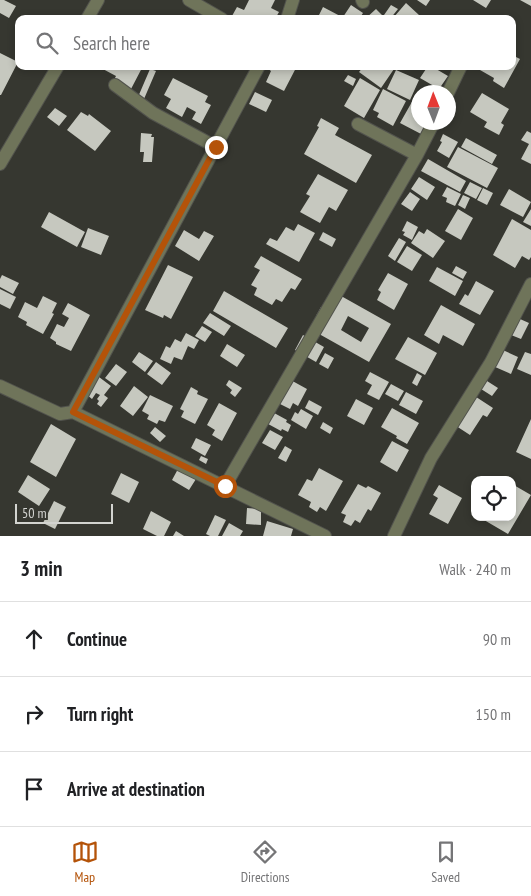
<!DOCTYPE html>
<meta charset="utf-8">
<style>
:root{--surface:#fff;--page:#f2f2f2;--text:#202124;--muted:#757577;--line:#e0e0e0;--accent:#b45309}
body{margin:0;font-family:"PT Sans Narrow",sans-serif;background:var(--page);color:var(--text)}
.controls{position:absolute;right:15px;bottom:15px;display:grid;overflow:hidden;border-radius:10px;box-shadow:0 2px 8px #0003}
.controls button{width:45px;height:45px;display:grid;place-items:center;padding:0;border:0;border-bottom:1px solid var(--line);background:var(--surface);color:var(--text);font:25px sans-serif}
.compass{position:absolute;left:411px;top:85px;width:45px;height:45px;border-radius:50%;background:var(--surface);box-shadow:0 2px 8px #0003;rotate:359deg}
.scale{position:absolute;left:15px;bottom:12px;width:98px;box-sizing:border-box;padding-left:5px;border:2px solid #d3d4d0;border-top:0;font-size:14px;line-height:18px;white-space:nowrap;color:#d3d4d0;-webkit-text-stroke:4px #363730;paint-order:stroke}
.stop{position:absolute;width:15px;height:15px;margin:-11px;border:4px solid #b45309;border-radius:50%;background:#fff}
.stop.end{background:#b45309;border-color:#fff;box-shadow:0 1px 5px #0008}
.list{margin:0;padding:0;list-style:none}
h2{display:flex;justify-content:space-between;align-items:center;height:65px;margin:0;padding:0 20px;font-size:21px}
h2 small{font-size:16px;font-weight:400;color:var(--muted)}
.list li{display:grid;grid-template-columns:32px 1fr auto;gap:15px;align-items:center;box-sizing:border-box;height:75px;padding:0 20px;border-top:1px solid var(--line)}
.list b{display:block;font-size:19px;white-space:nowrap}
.list em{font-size:16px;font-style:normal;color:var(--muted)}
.icon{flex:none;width:28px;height:28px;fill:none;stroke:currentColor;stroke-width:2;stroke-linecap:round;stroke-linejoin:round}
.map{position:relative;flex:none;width:531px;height:536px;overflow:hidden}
.search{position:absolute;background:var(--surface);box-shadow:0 2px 8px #0003;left:15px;right:15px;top:15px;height:55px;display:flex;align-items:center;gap:12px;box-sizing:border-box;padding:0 18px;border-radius:10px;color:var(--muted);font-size:19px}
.sheet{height:290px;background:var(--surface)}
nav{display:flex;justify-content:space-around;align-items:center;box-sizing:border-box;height:70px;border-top:1px solid var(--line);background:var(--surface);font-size:14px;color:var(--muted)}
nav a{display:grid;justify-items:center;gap:2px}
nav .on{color:var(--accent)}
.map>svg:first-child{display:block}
.building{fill:#c6c8bf;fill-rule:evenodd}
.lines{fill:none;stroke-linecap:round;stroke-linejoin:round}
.minor-casing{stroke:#52534d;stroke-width:14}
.minor{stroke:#6f745a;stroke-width:12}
.route{stroke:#b45309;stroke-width:6}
</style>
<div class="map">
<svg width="531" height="536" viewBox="0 0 531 536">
<rect width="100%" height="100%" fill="#363730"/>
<!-- building -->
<path class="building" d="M0 0H4L16 6 9 18 0 13Z
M249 0H275L271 8 279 12 275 19H238L232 16 237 7 244 10Z
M417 0H430L426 6Z
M473 0H491L486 8Z
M520 0H531V6Z
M406 3 419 15 416 19H396L394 17Z
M351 5 363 13 359 19H346L343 17Z
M391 5 398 9 390 19 384 15Z
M323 7 342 17V19H317Z
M376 9 386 19H365Z
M0 53 18 62 1 95H0Z
M512 55 520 59 504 88 493 81 494 78 473 66H512Z
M102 66H143L131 89 114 80 116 76 101 68Z
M268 66H297L284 91 266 82 271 71 267 68Z
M364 66H391L394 69 381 88 359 72Z
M428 66H431L448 76 439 89 420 78Z
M150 69 156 71 144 99 138 97Z
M396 70 419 80 410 100 387 89Z
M348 75 356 79 353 86 344 81Z
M173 78 208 96 205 102 211 105 201 124 192 119 196 112 187 107 182 117 166 108 171 99 164 95Z
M360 78 380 90 364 118 344 106Z
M383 89 406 101 393 126 377 117 379 113 373 110Z
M255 92 272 100 266 112 249 104Z
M482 93 509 109 501 123 504 125 499 135 484 127 487 122 470 112Z
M413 100 418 103V122H430L423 135 400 123Z
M55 108 67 116 59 126 47 117Z
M81 112 88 116 89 114 111 131 95 151 67 130Z
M321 118 339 128 335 135 372 155 356 183 304 154 319 127 317 126Z
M527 131 531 133V164L521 159 529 144 521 140Z
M141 133 152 134 151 137H154L152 162H143L144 152H140Z
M443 134 458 142 449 158 437 151 442 142 440 141Z
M466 138 497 155 492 164 461 147Z
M458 147 498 168 487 188 447 167Z
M428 159 466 181 460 192 421 171Z
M318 174 348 190 336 211 329 207 320 223 300 212 310 196 306 194Z
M419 177 435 187 427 200 411 189Z
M470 182 482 188 476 199 464 193Z
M447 187 461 194 455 206 446 202 447 198 442 196Z
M483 188 493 193 487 205 477 200Z
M509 189 531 202 523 217 500 205Z
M410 192 420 199 412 211 401 204Z
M463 195 470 198 465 209 458 205Z
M458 209 473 218 461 240 445 231Z
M531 209V226L523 222Z
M49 212 85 232 77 247 41 227Z
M512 219 531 230V257L529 260 522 256 515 268 493 255Z
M407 221 418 227 412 240 403 235 405 232 402 231Z
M298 224 315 233 299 262 266 244 270 238 277 241 286 227 294 231Z
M88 228 109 236 101 255 81 247Z
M427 229 445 241 433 258 411 243 419 231 424 234Z
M184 230 199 239 204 231 214 236 199 261 175 246Z
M323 232 336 239 332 247 319 240Z
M399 238 406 242 395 261 388 256Z
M407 246 422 255 412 271 397 262Z
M261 256 302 279 295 290 291 288 282 302 276 299 272 305 254 295 257 288 251 285 260 270 254 267Z
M168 265 193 277 171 319 164 315 163 318 145 310Z
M456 266 467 272 463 279 452 273Z
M437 267 463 281 455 296 429 281Z
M388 273 408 284 394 310 377 300 381 292 378 290Z
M2 275 19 283 13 294 0 287V279Z
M476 281 494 291 480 315 459 304 465 294 468 296Z
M0 289 16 297 10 309 0 304Z
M224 291 288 328 276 348 213 311Z
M334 292 391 324 369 362 312 330 318 318 316 316 321 307 324 309ZM348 316 369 328 361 342 341 330Z
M43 296 57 303 52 313 54 314 43 334 26 325 27 322 18 317 25 302 37 308Z
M68 303 90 315 71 351 56 344V342L50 338 57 324 64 327 69 318 62 314Z
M441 305 475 324 463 346 443 335 439 344 424 335Z
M210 313 231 326 224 336 203 323Z
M511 315 529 323 521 339 504 332Z
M202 326 212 332 205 342 195 336Z
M186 333 199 340 194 349 188 346 182 360 174 357 171 364 160 359 166 346 170 348 175 339 181 342Z
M303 335 324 347 316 362 295 350Z
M408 337 437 353 425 375 395 359Z
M227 344 245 355 237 367 220 356Z
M494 346 518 357 511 374 486 363Z
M139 352 153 361 145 372 132 362Z
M525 352 531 354V375L517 369Z
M325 353 334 358 328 369 319 364Z
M156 362 171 373 162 385 147 374Z
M116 364 127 372 116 386 105 378Z
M370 372 389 382 379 400 367 394 372 385 365 381Z
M417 373 422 376 417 386 412 383Z
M99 377 111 386 104 395 108 398 101 407 97 404 99 401 97 399 100 395 96 393 92 399 86 394Z
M287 378 307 389 298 406 293 403 290 409 274 401Z
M229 380 242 388 235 397 230 393 232 390 226 385Z
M487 381 498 388 492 396 481 389Z
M391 384 404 391 398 401 385 394Z
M134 386 148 397 133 416 120 406Z
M191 387 198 391 197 394 208 399 195 424 181 417 184 411 180 409Z
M406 392 423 401 416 414 399 405Z
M470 393 493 408 487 417 483 415 470 435 450 422Z
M150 395 173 406 165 422 159 420 157 424 147 419 149 415 142 411Z
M356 399 373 408 364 425 347 416Z
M309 400 322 407 318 415 305 408Z
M219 403 237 413 222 441 212 435 215 430 207 425Z
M265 408 287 420 286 422 291 425 288 432 282 429 281 431 259 419Z
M392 408 419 423 407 444 396 438 397 436 381 427Z
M301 409 313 416 306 429 291 420 295 412 298 414Z
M531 419V459L516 452Z
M323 422 333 428 330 434 320 428Z
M51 424 76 439 56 477 30 462Z
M155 427 166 436 160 442 150 433Z
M270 430 283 437 275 450 262 443Z
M196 438 211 445 205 456 191 448Z
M392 441 409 450 397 472 380 462Z
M285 446 292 450 286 462 278 458Z
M201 456 208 459 206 464 199 460Z
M319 468 343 481 326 511 320 507 317 512 309 507 311 502 298 495 307 479 312 481Z
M178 469 196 479 189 490 172 480Z
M121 473 139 482 129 503 111 494Z
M28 475 50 489 39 506 18 492Z
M358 484 366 488 368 486 381 493 371 511 368 509 360 523 355 520 351 526 343 522 346 515 341 513Z
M512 484 531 495 508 534 479 517H512Z
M439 485 462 498 448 524 429 514 438 498 433 495Z
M54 501 66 507 55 529 43 523Z
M247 508 261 509V525L246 524Z
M151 511 171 522 164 536H157L143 529Z
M215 515 226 520 218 536H210L206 534Z
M267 521 293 529 291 536H263Z
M229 523 243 531 240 536H222Z
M176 531 184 536H173Z"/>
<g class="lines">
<!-- minor casing -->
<g class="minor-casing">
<path id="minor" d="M189 0 222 19
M362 0 363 2
M87 19 98 0
M287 19 293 0
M115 85 153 113 216 147
M448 93 461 66
M358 124 417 155
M0 164 58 66
M0 386 60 414 73 412 325 536
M73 412 259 66
M225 486 417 155 434 122
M394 536 431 458 491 362 531 284"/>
</g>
<!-- minor -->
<use href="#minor" class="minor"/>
</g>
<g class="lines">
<!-- route -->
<path class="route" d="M216 147 73 412 225 486"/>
</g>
</svg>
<div class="controls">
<button><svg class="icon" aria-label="locate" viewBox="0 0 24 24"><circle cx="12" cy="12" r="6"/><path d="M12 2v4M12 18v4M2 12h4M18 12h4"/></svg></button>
</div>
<svg class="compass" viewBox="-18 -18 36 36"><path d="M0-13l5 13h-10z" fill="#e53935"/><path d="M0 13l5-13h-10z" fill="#757577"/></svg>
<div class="scale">50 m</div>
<div class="stop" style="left:225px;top:486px"></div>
<div class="stop end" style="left:216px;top:147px"></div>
<div class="search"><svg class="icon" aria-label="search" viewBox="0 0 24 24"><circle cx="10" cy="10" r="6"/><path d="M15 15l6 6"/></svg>Search here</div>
</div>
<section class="sheet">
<h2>3 min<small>Walk · 240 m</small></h2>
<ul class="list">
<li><svg class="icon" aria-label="ahead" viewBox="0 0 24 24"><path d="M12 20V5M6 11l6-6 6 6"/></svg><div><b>Continue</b></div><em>90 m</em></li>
<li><svg class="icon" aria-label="right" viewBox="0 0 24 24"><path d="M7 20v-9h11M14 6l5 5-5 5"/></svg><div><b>Turn right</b></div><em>150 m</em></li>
<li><svg class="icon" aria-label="arrive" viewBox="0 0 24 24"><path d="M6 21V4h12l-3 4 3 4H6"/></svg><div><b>Arrive at destination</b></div></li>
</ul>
</section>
<nav>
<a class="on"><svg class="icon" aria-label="map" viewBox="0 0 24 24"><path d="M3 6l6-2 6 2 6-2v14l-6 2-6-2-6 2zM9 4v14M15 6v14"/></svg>Map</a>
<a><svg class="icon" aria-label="directions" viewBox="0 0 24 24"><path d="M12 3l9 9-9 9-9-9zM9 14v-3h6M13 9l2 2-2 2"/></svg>Directions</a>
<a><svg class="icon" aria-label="saved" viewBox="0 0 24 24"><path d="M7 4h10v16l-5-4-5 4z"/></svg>Saved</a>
</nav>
